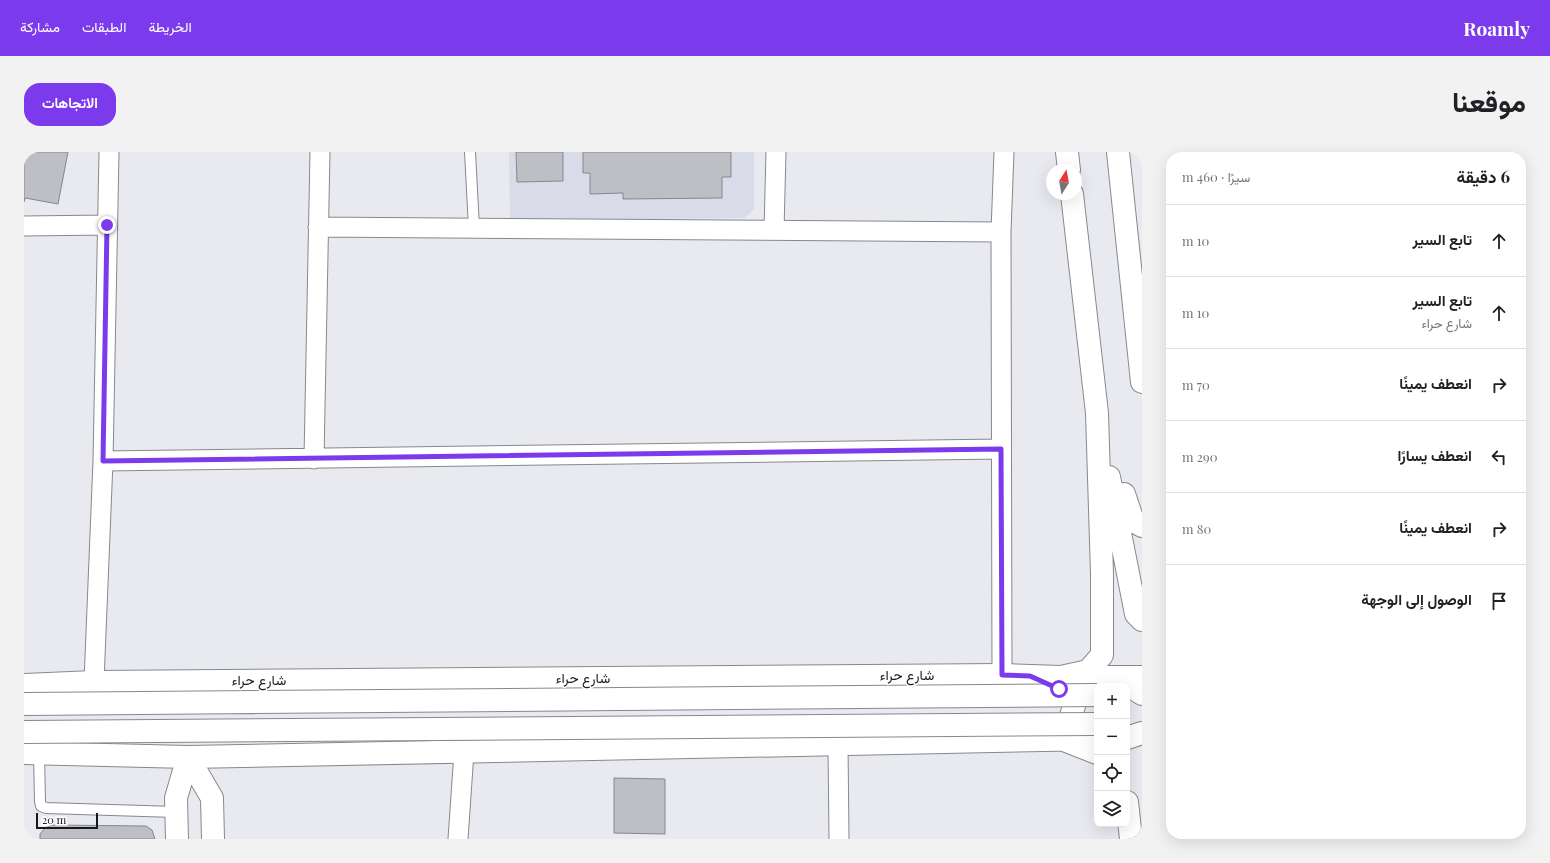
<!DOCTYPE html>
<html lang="ar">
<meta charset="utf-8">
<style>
:root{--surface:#fff;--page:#f2f2f2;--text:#202124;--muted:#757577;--line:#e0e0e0;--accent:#7c3aed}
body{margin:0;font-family:"Playfair Display",Vazirmatn,serif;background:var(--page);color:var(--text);direction:rtl}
.controls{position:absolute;right:12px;bottom:12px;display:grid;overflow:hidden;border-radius:8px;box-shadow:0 4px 16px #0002}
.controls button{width:36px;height:36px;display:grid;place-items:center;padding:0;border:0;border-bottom:1px solid var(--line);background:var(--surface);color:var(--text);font:20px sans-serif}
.compass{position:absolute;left:1022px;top:12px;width:36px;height:36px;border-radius:50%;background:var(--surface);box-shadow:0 4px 16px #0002;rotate:11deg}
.scale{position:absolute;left:12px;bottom:10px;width:62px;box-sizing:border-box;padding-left:4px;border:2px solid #18181a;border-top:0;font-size:11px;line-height:14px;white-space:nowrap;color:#18181a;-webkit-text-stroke:3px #fff;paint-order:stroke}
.stop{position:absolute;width:12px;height:12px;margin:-9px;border:3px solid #7c3aed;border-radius:50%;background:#fff}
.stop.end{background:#7c3aed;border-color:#fff;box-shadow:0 1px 4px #0008}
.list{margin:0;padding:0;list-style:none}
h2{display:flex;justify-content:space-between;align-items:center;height:52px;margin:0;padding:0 16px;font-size:17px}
h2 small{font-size:13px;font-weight:400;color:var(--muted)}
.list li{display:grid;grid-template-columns:26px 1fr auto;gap:12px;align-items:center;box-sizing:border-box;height:72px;padding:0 16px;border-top:1px solid var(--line)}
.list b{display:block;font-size:15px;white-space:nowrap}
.list p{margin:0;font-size:13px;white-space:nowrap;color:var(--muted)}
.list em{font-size:13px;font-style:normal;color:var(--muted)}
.icon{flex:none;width:22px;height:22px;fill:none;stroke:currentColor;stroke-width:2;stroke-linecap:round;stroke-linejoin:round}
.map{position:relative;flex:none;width:1118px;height:687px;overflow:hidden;direction:ltr;border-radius:16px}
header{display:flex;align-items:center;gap:24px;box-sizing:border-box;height:56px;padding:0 20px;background:var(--accent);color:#fff}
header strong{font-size:19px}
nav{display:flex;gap:22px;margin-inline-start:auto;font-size:14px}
.intro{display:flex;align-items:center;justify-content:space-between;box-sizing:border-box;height:96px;padding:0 24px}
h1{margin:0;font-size:28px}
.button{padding:10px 18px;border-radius:16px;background:var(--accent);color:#fff;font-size:14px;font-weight:700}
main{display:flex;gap:24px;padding:0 24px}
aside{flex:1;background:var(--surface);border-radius:16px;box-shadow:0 4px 16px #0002}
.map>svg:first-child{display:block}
.built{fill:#d9dce8}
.building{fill:#bdbfc4;stroke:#86878c}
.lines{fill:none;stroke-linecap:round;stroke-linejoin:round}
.lane-casing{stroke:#87888d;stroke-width:12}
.street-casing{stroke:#87888d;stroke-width:21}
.secondary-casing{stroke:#87888d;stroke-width:24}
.primary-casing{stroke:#87888d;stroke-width:24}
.highway-casing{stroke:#87888d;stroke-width:24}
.lane{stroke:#fff;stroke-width:10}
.street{stroke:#fff;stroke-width:19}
.secondary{stroke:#fff;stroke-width:22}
.primary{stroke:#fff;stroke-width:22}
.highway{stroke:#fff;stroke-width:22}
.primary-bridge-casing{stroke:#87888d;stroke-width:24;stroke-linecap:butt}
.primary-bridge{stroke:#fff;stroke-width:22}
.route{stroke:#7c3aed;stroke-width:5}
.labels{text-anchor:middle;stroke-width:3;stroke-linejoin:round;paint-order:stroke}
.street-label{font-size:14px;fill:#18181a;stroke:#fff}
</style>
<header>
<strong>Roamly</strong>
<nav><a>الخريطة</a><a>الطبقات</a><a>مشاركة</a></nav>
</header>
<div class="intro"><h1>موقعنا</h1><a class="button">الاتجاهات</a></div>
<main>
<aside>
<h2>6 دقيقة<small>سيرًا · 460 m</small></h2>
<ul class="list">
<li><svg class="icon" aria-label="ahead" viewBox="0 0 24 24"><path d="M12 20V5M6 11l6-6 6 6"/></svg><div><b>تابع السير</b></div><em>10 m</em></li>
<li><svg class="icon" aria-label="ahead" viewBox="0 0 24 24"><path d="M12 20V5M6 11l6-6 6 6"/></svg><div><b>تابع السير</b><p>شارع حراء</p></div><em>10 m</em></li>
<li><svg class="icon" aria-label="right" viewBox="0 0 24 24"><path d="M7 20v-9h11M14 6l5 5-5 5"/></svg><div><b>انعطف يمينًا</b></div><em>70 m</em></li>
<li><svg class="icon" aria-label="left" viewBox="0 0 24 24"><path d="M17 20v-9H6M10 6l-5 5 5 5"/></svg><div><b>انعطف يسارًا</b></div><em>290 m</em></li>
<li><svg class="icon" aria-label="right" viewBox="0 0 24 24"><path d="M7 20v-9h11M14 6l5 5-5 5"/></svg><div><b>انعطف يمينًا</b></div><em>80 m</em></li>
<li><svg class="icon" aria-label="arrive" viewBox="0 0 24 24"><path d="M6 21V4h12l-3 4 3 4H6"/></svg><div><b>الوصول إلى الوجهة</b></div></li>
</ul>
</aside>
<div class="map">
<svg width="1118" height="687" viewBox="0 0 1118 687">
<rect width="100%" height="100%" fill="#e9eaf0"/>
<!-- built -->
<path class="built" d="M485 0H730V57L721 66 486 68Z"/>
<!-- building -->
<path class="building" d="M0 0H44L34 52 1 46 0 50Z
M492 0H539V29L493 30Z
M559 0H707V25H698V46L599 47V41L566 42V21H559Z
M590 626 641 627V682L590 681Z
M28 673 122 674 128 678 131 687H16V682L21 676Z"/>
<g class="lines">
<!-- lane casing -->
<g class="lane-casing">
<path id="lane" d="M446 0 450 76
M15 601 16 649 17 654 22 656 152 660"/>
</g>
<!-- street casing -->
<g class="street-casing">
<path id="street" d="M0 74 83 73
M294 75 977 80
M750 78 752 0
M290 307 296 0
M79 309 977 297
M978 523 977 80 980 0
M70 530 79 309 85 0
M814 593 815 687
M434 687 440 600"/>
</g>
<!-- secondary casing -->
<g class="secondary-casing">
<path id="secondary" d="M0 533 70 530 978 523 1037 525H1118
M1029 581 1045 572 1051 550 1031 535
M0 601 164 605 1073 587
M164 605 188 646 189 687
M153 687 152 646 164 605"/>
</g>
<!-- primary casing -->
<g class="primary-casing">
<path id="primary" d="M1043 0 1045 18
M1085 325 1112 462 1118 468
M1100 342 1109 369 1118 374
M1037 525 1064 519 1078 503V422L1073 261 1048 42
M1093 526 1118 542
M1103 586 1118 581
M1040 588 1073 601
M1103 650 1107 687"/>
</g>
<!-- highway casing -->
<g class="highway-casing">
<path id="highway" d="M1094 0 1118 230"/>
</g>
<!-- lane -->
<use href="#lane" class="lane"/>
<!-- street -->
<use href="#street" class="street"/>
<!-- secondary -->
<use href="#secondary" class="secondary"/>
<!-- primary -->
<use href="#primary" class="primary"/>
<!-- highway -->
<use href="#highway" class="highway"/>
<!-- primary-bridge casing -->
<g class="primary-bridge-casing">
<path id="primary-bridge" d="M0 552 1073 543
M0 580 1073 572"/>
</g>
<!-- primary-bridge -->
<use href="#primary-bridge" class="primary-bridge"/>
</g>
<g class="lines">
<!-- route -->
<path class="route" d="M83 73 79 309 977 297 978 523 1006 524 1035 537"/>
</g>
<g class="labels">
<!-- street labels -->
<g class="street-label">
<text x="883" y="528">شارع حراء</text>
<text x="559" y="531">شارع حراء</text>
<text x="235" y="533">شارع حراء</text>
</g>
</g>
</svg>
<div class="controls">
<button>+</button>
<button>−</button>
<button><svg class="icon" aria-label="locate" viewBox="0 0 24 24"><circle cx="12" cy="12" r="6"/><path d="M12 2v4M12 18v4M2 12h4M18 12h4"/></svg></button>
<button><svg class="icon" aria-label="layers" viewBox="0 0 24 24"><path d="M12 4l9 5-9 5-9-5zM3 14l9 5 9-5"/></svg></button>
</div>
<svg class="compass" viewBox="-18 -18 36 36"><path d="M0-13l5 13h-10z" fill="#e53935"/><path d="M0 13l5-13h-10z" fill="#757577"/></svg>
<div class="scale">20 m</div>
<div class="stop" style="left:1035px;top:537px"></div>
<div class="stop end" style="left:83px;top:73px"></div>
</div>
</main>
